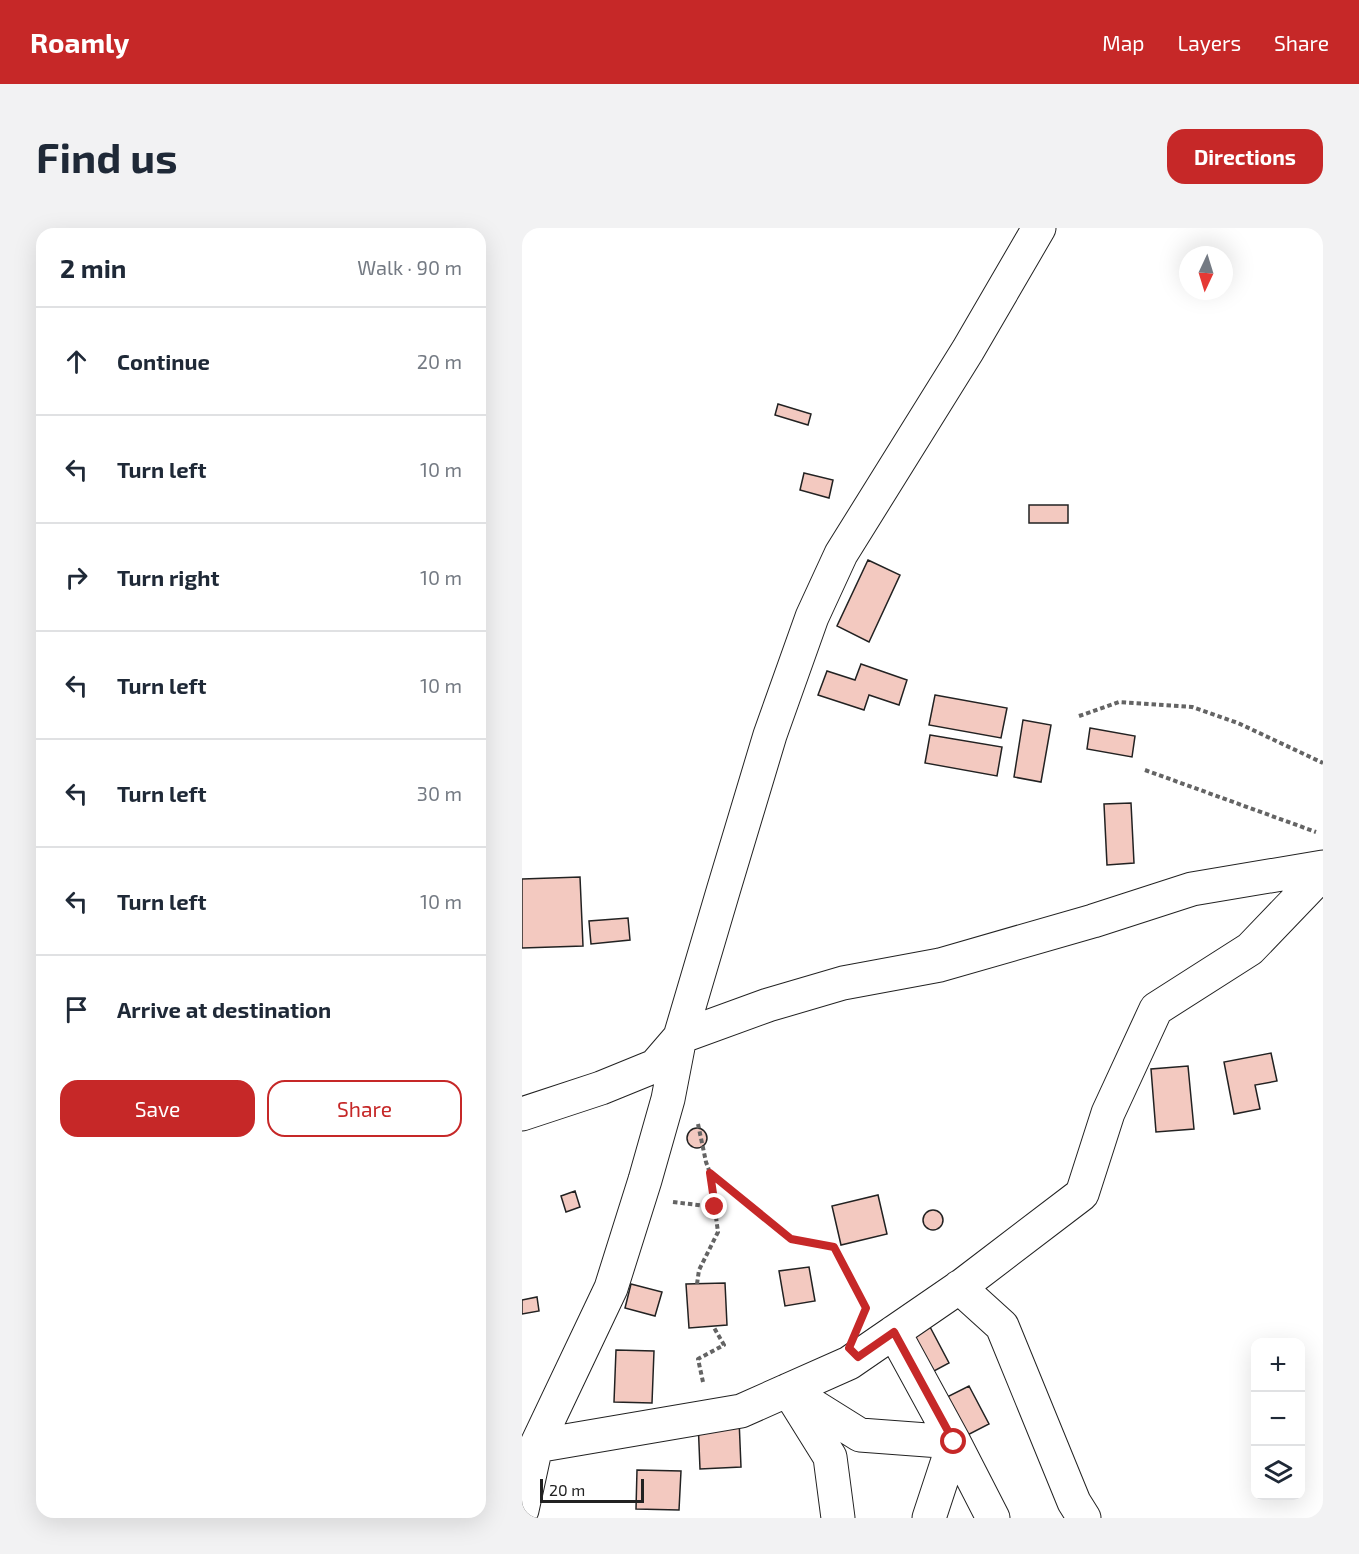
<!DOCTYPE html>
<meta charset="utf-8">
<style>
:root{--surface:#fff;--page:#f2f2f3;--text:#1f2937;--muted:#747a83;--line:#e0e1e3;--accent:#c62828}
body{margin:0;font-family:"Exo 2",sans-serif;background:var(--page);color:var(--text)}
.controls{position:absolute;right:18px;bottom:18px;display:grid;overflow:hidden;border-radius:12px;box-shadow:0 6px 24px #0002}
.controls button{width:54px;height:54px;display:grid;place-items:center;padding:0;border:0;border-bottom:2px solid var(--line);background:var(--surface);color:var(--text);font:30px sans-serif}
.compass{position:absolute;left:657px;top:18px;width:54px;height:54px;border-radius:50%;background:var(--surface);box-shadow:0 6px 24px #0002;rotate:184deg}
.scale{position:absolute;left:18px;bottom:15px;width:104px;box-sizing:border-box;padding-left:6px;border:3px solid #222;border-top:0;font-size:16px;line-height:21px;white-space:nowrap;color:#222;-webkit-text-stroke:4px #fff;paint-order:stroke}
.stop{position:absolute;width:18px;height:18px;margin:-14px;border:4px solid #c62828;border-radius:50%;background:#fff}
.stop.end{background:#c62828;border-color:#fff;box-shadow:0 2px 6px #0008}
.list{margin:0;padding:0;list-style:none}
h2{display:flex;justify-content:space-between;align-items:center;height:78px;margin:0;padding:0 24px;font-size:26px}
h2 small{font-size:20px;font-weight:400;color:var(--muted)}
.list li{display:grid;grid-template-columns:39px 1fr auto;gap:18px;align-items:center;box-sizing:border-box;height:108px;padding:0 24px;border-top:2px solid var(--line)}
.list b{display:block;font-size:22px;white-space:nowrap}
.list em{font-size:20px;font-style:normal;color:var(--muted)}
.actions{display:flex;gap:12px;padding:18px 24px}
.actions a{flex:1;padding:14px 0;border:2px solid var(--accent);border-radius:18px;text-align:center;font-size:21px;color:var(--accent)}
.actions .main{background:var(--accent);color:#fff}
.icon{flex:none;width:33px;height:33px;fill:none;stroke:currentColor;stroke-width:2;stroke-linecap:round;stroke-linejoin:round}
.map{position:relative;flex:none;width:801px;height:1290px;overflow:hidden;border-radius:18px}
header{display:flex;align-items:center;gap:36px;box-sizing:border-box;height:84px;padding:0 30px;background:var(--accent);color:#fff}
header strong{font-size:28px}
nav{display:flex;gap:33px;margin-inline-start:auto;font-size:21px}
.intro{display:flex;align-items:center;justify-content:space-between;box-sizing:border-box;height:144px;padding:0 36px}
h1{margin:0;font-size:42px}
.button{padding:15px 27px;border-radius:18px;background:var(--accent);color:#fff;font-size:21px;font-weight:700}
main{display:flex;gap:36px;padding:0 36px}
aside{flex:1;background:var(--surface);border-radius:18px;box-shadow:0 6px 24px #0002}
.map>svg:first-child{display:block}
.building{fill:#f3c9c0;stroke:#222;stroke-width:1.5}
.lines{fill:none;stroke-linecap:round;stroke-linejoin:round}
.minor-casing{stroke:#222;stroke-width:35}
.path{stroke:#646464;stroke-width:4;stroke-dasharray:4.5 3;stroke-linecap:butt}
.minor{stroke:#fff;stroke-width:33}
.route{stroke:#c62828;stroke-width:8}
</style>
<header>
<strong>Roamly</strong>
<nav><a>Map</a><a>Layers</a><a>Share</a></nav>
</header>
<div class="intro"><h1>Find us</h1><a class="button">Directions</a></div>
<main>
<aside>
<h2>2 min<small>Walk · 90 m</small></h2>
<ul class="list">
<li><svg class="icon" aria-label="ahead" viewBox="0 0 24 24"><path d="M12 20V5M6 11l6-6 6 6"/></svg><div><b>Continue</b></div><em>20 m</em></li>
<li><svg class="icon" aria-label="left" viewBox="0 0 24 24"><path d="M17 20v-9H6M10 6l-5 5 5 5"/></svg><div><b>Turn left</b></div><em>10 m</em></li>
<li><svg class="icon" aria-label="right" viewBox="0 0 24 24"><path d="M7 20v-9h11M14 6l5 5-5 5"/></svg><div><b>Turn right</b></div><em>10 m</em></li>
<li><svg class="icon" aria-label="left" viewBox="0 0 24 24"><path d="M17 20v-9H6M10 6l-5 5 5 5"/></svg><div><b>Turn left</b></div><em>10 m</em></li>
<li><svg class="icon" aria-label="left" viewBox="0 0 24 24"><path d="M17 20v-9H6M10 6l-5 5 5 5"/></svg><div><b>Turn left</b></div><em>30 m</em></li>
<li><svg class="icon" aria-label="left" viewBox="0 0 24 24"><path d="M17 20v-9H6M10 6l-5 5 5 5"/></svg><div><b>Turn left</b></div><em>10 m</em></li>
<li><svg class="icon" aria-label="arrive" viewBox="0 0 24 24"><path d="M6 21V4h12l-3 4 3 4H6"/></svg><div><b>Arrive at destination</b></div></li>
</ul>
<div class="actions"><a class="main">Save</a><a>Share</a></div>
</aside>
<div class="map">
<svg width="801" height="1290" viewBox="0 0 801 1290">
<rect width="100%" height="100%" fill="#fff"/>
<!-- building -->
<path class="building" d="M256 176 289 186 286 197 253 187Z
M282 245 311 252 307 270 278 262Z
M507 277H546V295H507Z
M346 332 378 347 347 414 315 398Z
M339 436 385 452 377 477 347 467 342 482 296 467 305 443 333 452Z
M413 467 485 480 479 510 407 497Z
M501 492 529 497 519 554 492 549Z
M568 500 613 508 610 529 565 521Z
M408 507 480 519 475 548 403 535Z
M609 575 612 635 585 637 582 576Z
M58 649 61 718 0 720V651Z
M106 690 108 712 69 716 67 693Z
M749 825 755 853 733 857 738 881 712 886 702 834Z
M666 838 672 901 634 904 629 841Z
M165 910a10 10 0 1 1 20 0a10 10 0 1 1-20 0Z
M53 963 58 979 44 984 39 968Z
M356 967 365 1006 319 1017 310 978Z
M401 992a10 10 0 1 1 20 0a10 10 0 1 1-20 0Z
M287 1039 293 1073 263 1078 257 1043Z
M203 1055 205 1097 167 1100 164 1056Z
M109 1056 140 1064 133 1088 103 1080Z
M15 1069 17 1083 0 1086V1072Z
M407 1097 427 1135 399 1150 379 1112Z
M94 1122 132 1123 130 1175 92 1174Z
M447 1158 467 1196 432 1214 411 1176Z
M217 1191 219 1239 178 1241 176 1192Z
M115 1242 159 1243 157 1282 114 1281Z"/>
<g class="lines">
<!-- minor casing -->
<g class="minor-casing">
<path id="minor" d="M0 886 79 860 133 838 158 809 246 777 321 755 418 737 571 693 670 661 801 639
M437 1059 480 1098 552 1274 562 1290
M372 1104 432 1214 471 1290
M266 1162 338 1207 432 1214 407 1290
M270 1168 308 1229 316 1290
M14 1218 219 1183 327 1135 442 1056 560 966 586 885 634 781 728 721 801 645
M0 1282 14 1218 89 1060 123 952 146 871 158 809 202 660 248 507 290 389 319 326 446 122 517 0"/>
</g>
<!-- path -->
<path class="path" d="M557 488 597 474 670 479 716 495 801 535
M623 542 794 604
M176 896 184 934 188 945 269 1010 312 1019 343 1081
M151 974 193 979
M175 1056 177 1042 196 1004 188 945
M181 1154 176 1131 202 1117 191 1098"/>
<!-- minor -->
<use href="#minor" class="minor"/>
</g>
<g class="lines">
<!-- route -->
<path class="route" d="M193 979 188 945 269 1011 312 1019 344 1080 327 1120 336 1129 372 1104 432 1214"/>
</g>
</svg>
<div class="controls">
<button>+</button>
<button>−</button>
<button><svg class="icon" aria-label="layers" viewBox="0 0 24 24"><path d="M12 4l9 5-9 5-9-5zM3 14l9 5 9-5"/></svg></button>
</div>
<svg class="compass" viewBox="-18 -18 36 36"><path d="M0-13l5 13h-10z" fill="#e53935"/><path d="M0 13l5-13h-10z" fill="#747a83"/></svg>
<div class="scale">20 m</div>
<div class="stop" style="left:432px;top:1214px"></div>
<div class="stop end" style="left:193px;top:979px"></div>
</div>
</main>
